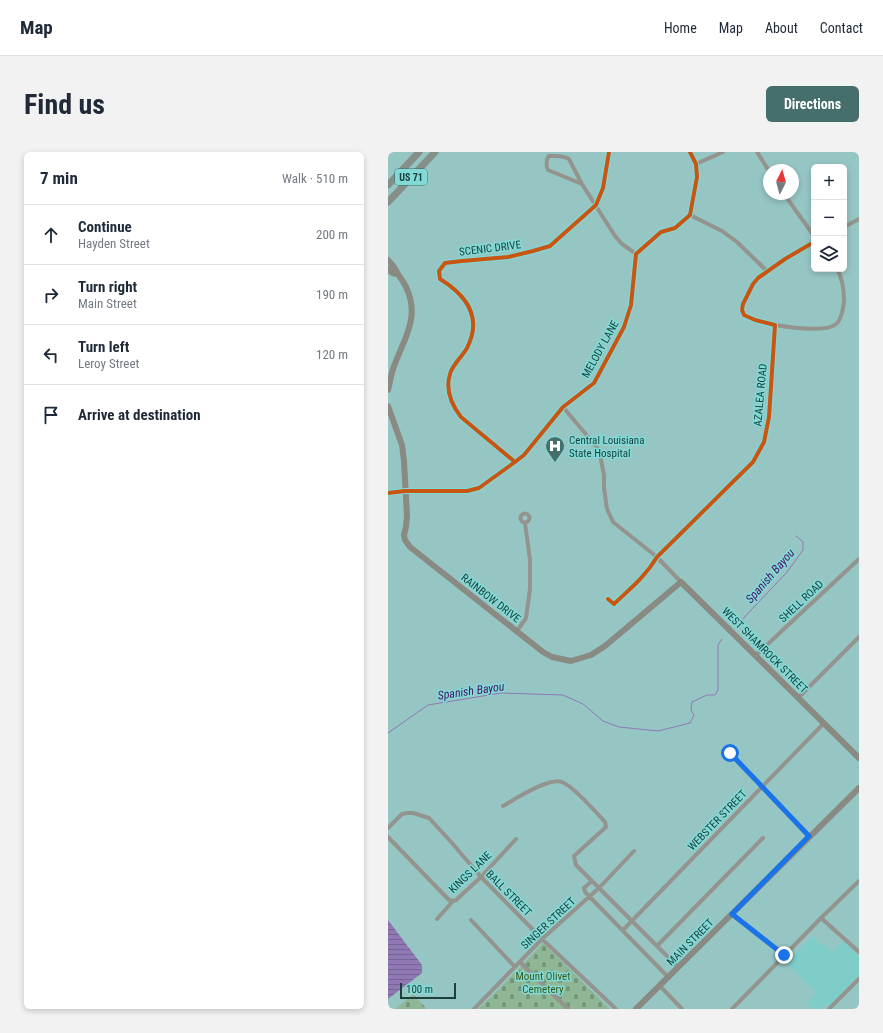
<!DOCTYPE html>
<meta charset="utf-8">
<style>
:root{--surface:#fff;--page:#f2f2f3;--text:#1f2937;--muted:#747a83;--line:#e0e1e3;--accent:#456e6c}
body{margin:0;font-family:"Roboto Condensed",sans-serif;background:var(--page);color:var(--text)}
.controls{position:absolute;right:12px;top:12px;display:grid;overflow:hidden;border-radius:6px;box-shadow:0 2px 6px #0003}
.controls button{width:36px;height:36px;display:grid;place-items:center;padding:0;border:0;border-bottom:1px solid var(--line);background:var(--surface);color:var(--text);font:20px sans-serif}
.compass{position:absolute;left:375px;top:12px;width:36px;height:36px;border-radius:50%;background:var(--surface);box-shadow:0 2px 6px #0003;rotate:6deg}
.scale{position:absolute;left:12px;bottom:10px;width:56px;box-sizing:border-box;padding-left:4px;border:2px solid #1a3f3d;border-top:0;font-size:11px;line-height:14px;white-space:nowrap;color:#1a3f3d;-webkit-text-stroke:3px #82dad6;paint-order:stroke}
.stop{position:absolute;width:12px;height:12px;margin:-9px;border:3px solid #1a73e8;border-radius:50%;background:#fff}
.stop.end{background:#1a73e8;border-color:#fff;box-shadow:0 1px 4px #0008}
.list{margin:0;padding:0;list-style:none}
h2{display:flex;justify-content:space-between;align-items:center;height:52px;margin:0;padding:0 16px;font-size:17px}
h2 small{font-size:13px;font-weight:400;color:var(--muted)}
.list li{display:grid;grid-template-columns:26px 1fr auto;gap:12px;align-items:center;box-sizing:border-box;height:60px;padding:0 16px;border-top:1px solid var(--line)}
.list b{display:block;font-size:15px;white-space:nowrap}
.list p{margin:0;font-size:13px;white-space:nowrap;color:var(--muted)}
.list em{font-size:13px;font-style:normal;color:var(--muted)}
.icon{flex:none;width:22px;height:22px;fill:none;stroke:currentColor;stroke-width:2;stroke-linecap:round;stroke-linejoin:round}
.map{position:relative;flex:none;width:471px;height:857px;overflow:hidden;border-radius:6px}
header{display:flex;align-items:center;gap:24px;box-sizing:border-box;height:56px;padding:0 20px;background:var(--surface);border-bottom:1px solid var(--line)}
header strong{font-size:19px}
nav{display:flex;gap:22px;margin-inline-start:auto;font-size:14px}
.intro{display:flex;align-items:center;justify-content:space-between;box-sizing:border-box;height:96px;padding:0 24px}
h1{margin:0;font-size:28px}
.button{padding:10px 18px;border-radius:6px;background:var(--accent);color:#fff;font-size:14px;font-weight:700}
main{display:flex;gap:24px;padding:0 24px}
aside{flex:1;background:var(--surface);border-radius:6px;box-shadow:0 2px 6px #0003}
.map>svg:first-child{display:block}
.built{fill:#7fcdc9}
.cemetery{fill:url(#cemetery-stones)}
.water{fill:url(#water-rules)}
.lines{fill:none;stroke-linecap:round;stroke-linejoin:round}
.stream{stroke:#8f78b3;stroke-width:1}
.street{stroke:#93948d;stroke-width:4}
.secondary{stroke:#898a82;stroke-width:6}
.highway{stroke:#838f87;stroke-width:7}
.cycleway-casing{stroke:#82dad6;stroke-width:6}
.cycleway{stroke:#c95513;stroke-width:4}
.route{stroke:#1a73e8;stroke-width:5}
.labels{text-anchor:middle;stroke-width:3;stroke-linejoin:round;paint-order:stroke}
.shield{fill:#82dad6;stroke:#396e6b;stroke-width:1}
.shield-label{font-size:10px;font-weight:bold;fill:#1a3f3d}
.street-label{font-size:11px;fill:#1a3f3d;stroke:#82dad6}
.poi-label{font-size:11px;fill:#1a3f3d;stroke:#82dad6;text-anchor:start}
.park-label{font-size:11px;fill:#3b5a17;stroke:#82dad6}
.water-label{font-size:12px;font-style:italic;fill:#481263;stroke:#82dad6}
</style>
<header>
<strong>Map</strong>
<nav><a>Home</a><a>Map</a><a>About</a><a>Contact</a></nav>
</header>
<div class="intro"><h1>Find us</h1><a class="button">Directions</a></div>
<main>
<aside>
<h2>7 min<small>Walk · 510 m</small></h2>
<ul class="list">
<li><svg class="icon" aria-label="ahead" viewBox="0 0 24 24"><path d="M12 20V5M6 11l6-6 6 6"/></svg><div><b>Continue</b><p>Hayden Street</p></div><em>200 m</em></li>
<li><svg class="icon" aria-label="right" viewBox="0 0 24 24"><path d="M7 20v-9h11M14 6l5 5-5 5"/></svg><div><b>Turn right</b><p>Main Street</p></div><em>190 m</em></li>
<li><svg class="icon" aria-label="left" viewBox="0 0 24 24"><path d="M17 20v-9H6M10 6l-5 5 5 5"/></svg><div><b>Turn left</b><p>Leroy Street</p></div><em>120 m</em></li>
<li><svg class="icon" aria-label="arrive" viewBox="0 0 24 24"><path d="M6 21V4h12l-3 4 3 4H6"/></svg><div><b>Arrive at destination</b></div></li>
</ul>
</aside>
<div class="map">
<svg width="471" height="857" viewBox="0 0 471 857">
<defs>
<pattern id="cemetery-stones" width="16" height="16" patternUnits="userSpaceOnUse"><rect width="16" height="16" fill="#8fb795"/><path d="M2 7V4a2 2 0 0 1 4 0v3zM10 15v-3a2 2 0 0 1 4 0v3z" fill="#74967b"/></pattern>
<pattern id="water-rules" width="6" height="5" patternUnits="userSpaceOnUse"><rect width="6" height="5" fill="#8f78b3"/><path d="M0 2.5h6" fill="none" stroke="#746493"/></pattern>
</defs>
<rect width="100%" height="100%" fill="#96c6c4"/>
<!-- built -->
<path class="built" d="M425 784 433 793 435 791 444 800 455 789 471 804V823L440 855 437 853 433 857H426L419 851 428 841 398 811Z"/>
<!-- cemetery -->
<path class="cemetery" d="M155 791 222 857H90L111 837Z
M25 842 39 857H7Z"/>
<!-- water -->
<path class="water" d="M0 768 34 813V821L0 847Z"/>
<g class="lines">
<!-- stream -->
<path class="stream" d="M349 473 399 420 415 398V390L408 384
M0 581 40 553 113 541 175 543 195 552 215 569 231 575 270 579 302 571 306 563 303 558 304 550 319 543H327L330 538V493L334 487"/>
<!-- street -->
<path class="street" d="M369 0 381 19
M308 12 335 0
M194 32 160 18C158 15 158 7 161 4 167 4 176 3 181 7L194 32 227 84 234 92 248 102
M396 42 426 84
M302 63 334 79 349 90 379 119
M456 75 471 67
M387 173C400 175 442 182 450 170 454 165 455 157 456 150 456 138 455 127 449 117
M175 255 211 298 216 323V336L219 357 225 370 269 405 293 430
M127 310 73 265C63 252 57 238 62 222 64 213 74 205 79 196 95 165 78 143 52 127L51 119 57 111 74 109 120 105 145 99 162 94 208 53 215 36 221 0
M0 341 17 339H79L91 336 127 310 136 303 175 255 206 231 236 175 243 153 248 102 273 80 287 76 302 63 309 25 308 12 302 0
M132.5 366a4.5 4.5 0 1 1 9 0a4.5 4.5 0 1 1-9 0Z
M220 447 226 452C243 436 257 425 269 405L365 310 376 290 381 265 387 173 367 168 356 163 354 158 355 152 365 132 370 126 397 107 426 90
M129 479 138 466 142 437V408L137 371
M368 503 471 407
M410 546 471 485
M342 601 421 684
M115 654C127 647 161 625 174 630 185 634 208 660 217 670L218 675 186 704 188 713 290 815
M0 676 14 662 19 661H25L41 666 64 691 93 725 154 787 228 857
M0 685 61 748 65 749
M204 729 196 736 197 740 281 826
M344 762 396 803
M433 766 471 800
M49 767 65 749 68 748 93 725 128 687
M83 768 127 815
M235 778 436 571
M269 794 375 686
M132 810 180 857
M272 834 294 857
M86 857 154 787 211 736 246 699
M344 857 433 766 471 729
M441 857 471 827"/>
<!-- secondary -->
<path class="secondary" d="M0 108C7 115 6 115 10 122 13 127 16 130 18 135 33 166 15 188 5 217 3 223 2 231 0 238
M0 117 4 121 9 122
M0 254 14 293 16 309 19 364 18 375 16 383 17 388 22 395 155 500 164 505 183 509 203 503 217 494 293 430 471 606
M248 857 471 636"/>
<!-- highway -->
<path class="highway" d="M0 33 31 0
M0 50 47 0"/>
<!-- cycleway casing -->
<g class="cycleway-casing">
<path id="cycleway" d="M127 310 73 265C63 252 57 238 62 222 64 213 74 205 79 196 95 165 78 143 52 127L51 119 57 111 74 109 120 105 145 99 162 94 208 53 215 36 221 0
M0 341 17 339H79L91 336 127 310 136 303 175 255 206 231 236 175 243 153 248 102 273 80 287 76 302 63 309 25 308 12 302 0
M220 447 226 452C243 436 257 425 269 405L365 310 376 290 381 265 387 173 367 168 356 163 354 158 355 152 365 132 370 126 397 107 426 90"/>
</g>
<!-- cycleway -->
<use href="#cycleway" class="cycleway"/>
</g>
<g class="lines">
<!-- route -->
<path class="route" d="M342 601 421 684 344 762 396 803"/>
</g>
<!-- icons -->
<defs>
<g id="hospital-pin" transform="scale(1)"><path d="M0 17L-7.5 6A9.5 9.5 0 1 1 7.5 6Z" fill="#456e6c" stroke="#82dad6"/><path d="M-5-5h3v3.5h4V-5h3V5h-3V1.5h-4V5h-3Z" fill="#fff"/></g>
</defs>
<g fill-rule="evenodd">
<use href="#hospital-pin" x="167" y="294"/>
</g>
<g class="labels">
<!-- shield labels -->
<rect class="shield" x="7" y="17" width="32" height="16" rx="3"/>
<g class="shield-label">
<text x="23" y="29">US 71</text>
</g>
<!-- street labels -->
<g class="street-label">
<text transform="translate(102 96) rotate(-7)" y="4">SCENIC DRIVE</text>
<text transform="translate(212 197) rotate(-61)" y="4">MELODY LANE</text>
<text transform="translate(372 243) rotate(-85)" y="4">AZALEA ROAD</text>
<text transform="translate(103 446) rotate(38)" y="4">RAINBOW DRIVE</text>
<text transform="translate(413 449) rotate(-43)" y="4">SHELL ROAD</text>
<text transform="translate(377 498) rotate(45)" y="4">WEST SHAMROCK STREET</text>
<text transform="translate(329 668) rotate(-46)" y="4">WEBSTER STREET</text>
<text transform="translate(82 720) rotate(-44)" y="4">KINGS LANE</text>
<text transform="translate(121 741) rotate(45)" y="4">BALL STREET</text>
<text transform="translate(160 771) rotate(-43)" y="4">SINGER STREET</text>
<text transform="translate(302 790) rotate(-45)" y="4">MAIN STREET</text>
</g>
<!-- poi labels -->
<g class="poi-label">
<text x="181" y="292">Central Louisiana<tspan x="181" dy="13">State Hospital</tspan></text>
</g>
<!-- park labels -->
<g class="park-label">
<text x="155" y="828">Mount Olivet<tspan x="155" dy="13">Cemetery</tspan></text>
</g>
<!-- water labels -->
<g class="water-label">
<text transform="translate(382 424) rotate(-49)" y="4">Spanish Bayou</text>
<text transform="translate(83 539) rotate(-8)" y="4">Spanish Bayou</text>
</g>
</g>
</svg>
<div class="controls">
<button>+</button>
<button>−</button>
<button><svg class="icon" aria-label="layers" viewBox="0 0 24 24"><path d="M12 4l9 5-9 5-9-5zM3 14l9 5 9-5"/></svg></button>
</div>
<svg class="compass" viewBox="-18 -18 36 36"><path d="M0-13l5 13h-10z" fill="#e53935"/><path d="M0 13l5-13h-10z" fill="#747a83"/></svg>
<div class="scale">100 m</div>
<div class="stop" style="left:342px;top:601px"></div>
<div class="stop end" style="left:396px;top:803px"></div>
</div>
</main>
